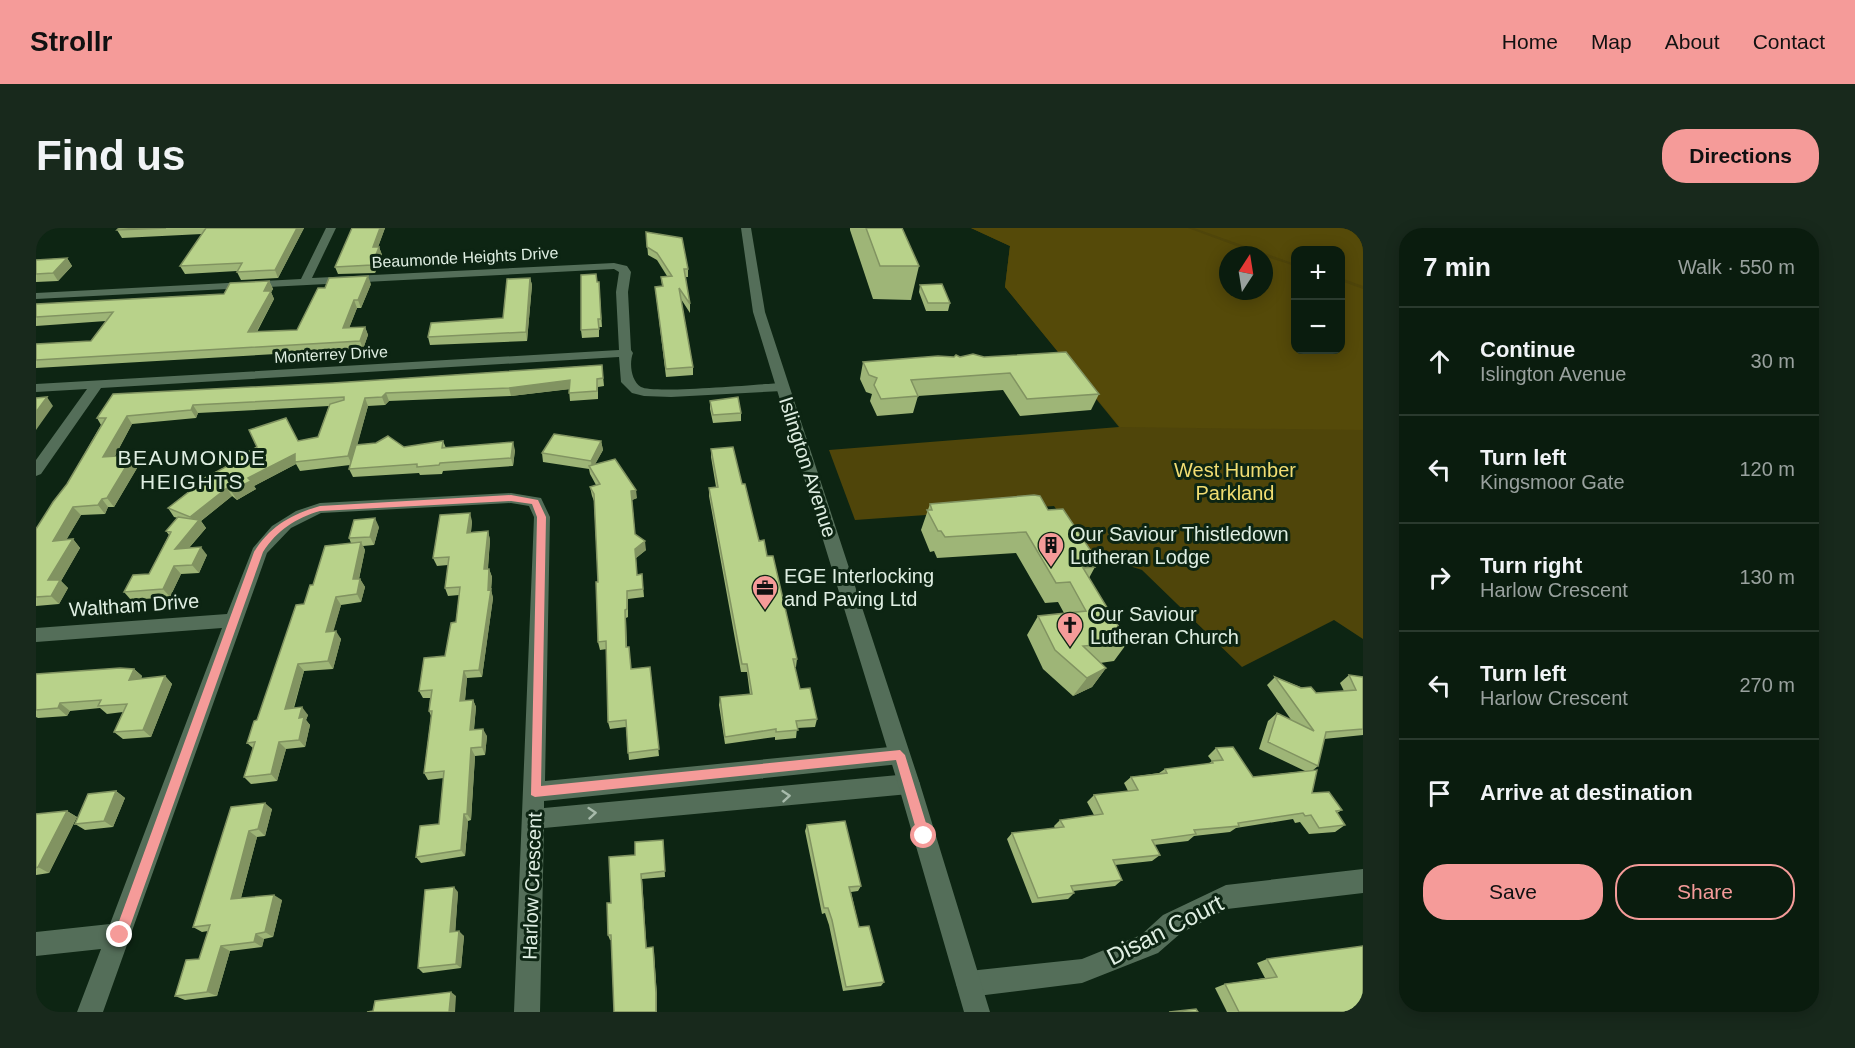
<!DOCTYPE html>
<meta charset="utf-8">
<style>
:root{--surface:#0a1c0e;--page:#18291c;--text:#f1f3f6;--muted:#99a19e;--line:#2a3a2e;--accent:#f59b99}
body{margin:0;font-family:Helvetica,sans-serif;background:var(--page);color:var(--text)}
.controls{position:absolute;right:18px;top:18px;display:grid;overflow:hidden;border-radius:12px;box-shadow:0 3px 15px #0003}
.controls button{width:54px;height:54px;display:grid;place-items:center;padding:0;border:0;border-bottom:2px solid var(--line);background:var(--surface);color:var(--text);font:30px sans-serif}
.compass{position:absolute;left:1183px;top:18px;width:54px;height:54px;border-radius:50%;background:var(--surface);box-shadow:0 3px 15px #0003;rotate:12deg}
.stop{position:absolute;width:18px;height:18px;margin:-14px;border:4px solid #f59b99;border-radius:50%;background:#fff}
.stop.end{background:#f59b99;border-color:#fff;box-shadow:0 2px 6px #0008}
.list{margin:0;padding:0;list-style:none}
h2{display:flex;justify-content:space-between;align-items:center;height:78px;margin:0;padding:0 24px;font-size:26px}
h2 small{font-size:20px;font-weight:400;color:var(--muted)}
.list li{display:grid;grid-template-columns:39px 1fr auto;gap:18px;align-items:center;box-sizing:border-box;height:108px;padding:0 24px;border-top:2px solid var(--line)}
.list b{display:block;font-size:22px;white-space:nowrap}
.list p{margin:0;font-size:20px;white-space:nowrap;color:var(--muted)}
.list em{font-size:20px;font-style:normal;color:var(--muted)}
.actions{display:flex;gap:12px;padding:18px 24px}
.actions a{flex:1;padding:14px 0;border:2px solid var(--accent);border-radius:24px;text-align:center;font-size:21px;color:var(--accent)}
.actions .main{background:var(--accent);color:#111}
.icon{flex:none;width:33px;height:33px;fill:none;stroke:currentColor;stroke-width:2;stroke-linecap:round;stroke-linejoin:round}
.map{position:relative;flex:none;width:1327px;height:784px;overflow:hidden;border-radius:24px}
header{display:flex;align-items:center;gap:36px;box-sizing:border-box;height:84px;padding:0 30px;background:var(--accent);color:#111}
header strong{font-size:28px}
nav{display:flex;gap:33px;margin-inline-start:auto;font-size:21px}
.intro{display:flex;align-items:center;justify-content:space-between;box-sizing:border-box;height:144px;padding:0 36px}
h1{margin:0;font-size:42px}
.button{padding:15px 27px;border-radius:24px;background:var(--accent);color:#111;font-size:21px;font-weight:700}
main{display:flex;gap:36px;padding:0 36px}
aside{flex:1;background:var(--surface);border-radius:24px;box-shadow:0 3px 15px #0003}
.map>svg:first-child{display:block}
.green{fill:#4f450a;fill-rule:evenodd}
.forest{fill:#554a09}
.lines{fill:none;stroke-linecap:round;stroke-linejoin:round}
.street{fill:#546e59;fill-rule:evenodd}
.secondary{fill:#546e59;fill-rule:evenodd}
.wall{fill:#9eb577}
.shaded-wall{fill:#819361}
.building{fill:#b8d28a;stroke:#819361;stroke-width:1.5}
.oneway{stroke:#a7bbab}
.route{fill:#f59b99}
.labels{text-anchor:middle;stroke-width:6;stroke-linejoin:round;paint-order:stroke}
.far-street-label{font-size:16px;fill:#dfeee2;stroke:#0d2513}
.street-label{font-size:20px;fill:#dfeee2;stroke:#0d2513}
.park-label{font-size:20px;fill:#f1dd72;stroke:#0d2513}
.poi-label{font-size:20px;fill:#dfeee2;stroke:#0d2513;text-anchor:start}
.neighbourhood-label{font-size:21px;letter-spacing:1.5px;fill:#dfeee2;stroke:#0d2513}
.near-street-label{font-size:24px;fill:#dfeee2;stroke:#0d2513}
</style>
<header>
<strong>Strollr</strong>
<nav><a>Home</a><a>Map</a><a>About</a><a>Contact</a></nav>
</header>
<div class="intro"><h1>Find us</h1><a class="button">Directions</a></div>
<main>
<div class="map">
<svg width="1327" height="784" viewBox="0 0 1327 784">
<rect width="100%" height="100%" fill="#0d2513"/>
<!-- green -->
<path class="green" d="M935 0H1327V411L1298 392 1206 439 1106 342 1050 324 1018 278 819 292 793 222 1083 199 969 59 974 18ZM1260 22H1304V122H1260ZM1192 27H1228V63H1192Z"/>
<!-- forest -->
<path class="forest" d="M935 0H1152L1225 27H1192V63H1228V28L1259 38 1260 122H1304L1305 53 1327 61V202L1084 199 969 59 974 18Z
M1158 0H1315L1327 5V58L1305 50 1304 22H1260L1259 36Z"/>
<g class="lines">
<!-- street -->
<path class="street" d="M290 0H300L276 50 578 35 591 38 595 44 592 64 595 122 597 125C593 135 595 153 605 159 618 166 724 156 746 155L753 159 746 163 635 169 608 168 596 165 585 154 583 129 65 160 5 246 0 248V232L51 161 0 164V156L583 122 580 64 583 44 578 41 0 71V65L265 51Z
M475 265 505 270 514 289 509 553 864 518 871 520 874 527 871 534 864 536 508 573V580L873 546 881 549 884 556 881 563 873 566 508 600 504 784H478L498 289 493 278 475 275 285 285 255 300 231 325 67 784H41L65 721 0 728V704L74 696 186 400 0 414V400L191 386 217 320 236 298 260 283 284 275Z
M1327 641V665L1191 681 1145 705 1122 725 1046 755 933 769 924 765 920 756 924 747 933 743 1046 731 1105 707 1127 687 1190 657Z"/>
<!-- secondary -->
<path class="secondary" d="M705 0H715L729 84 884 556 954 784H928L862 556 717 84Z"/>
</g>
<!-- wall -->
<path class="wall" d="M83 0H268L242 50 205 52 201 44V43L149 46 144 38 166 6 86 10 81 2Z
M316 0H349L342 19H343L346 27 339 45 302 46 299 39Z
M814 0H866L883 38 875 72 837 71 814 2Z
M610 4 652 41V49H649L654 76V85L645 71 657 139V147L630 149 619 59 626 58 625 49 631 48 621 32 612 27Z
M31 30 36 38 22 53 0 54V32Z
M494 50 496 57 491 113 394 117 392 109 467 90Z
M233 53 237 61 235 64 238 71 221 104 261 102 335 56 325 80H321L313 100 329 99 332 107 327 121 0 140V116L55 113 70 93 0 98V76L188 66Z
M561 54H563L566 99H563V109L546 110 545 102Z
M884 57 914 75 912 83H890L883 64Z
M924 129 1063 166 1055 182 984 188 967 162 882 168 877 185 841 188 834 173 836 166 830 164 824 151 827 134Z
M566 137 568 158 562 159V171L534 173 533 161 475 168 353 173 349 177 332 178 321 217 368 219 407 213 410 220 479 222 477 238 407 243 406 246 384 247 383 245 317 249 313 241 314 237 264 243 260 236 218 258 220 261 201 272 196 268 165 293 170 300 153 320 171 327 163 345 145 346 134 369 95 372 88 364 113 346 133 307 130 303 142 290 138 289 132 280 161 257 159 255 200 234 198 231 262 213 282 209 293 178 162 185 160 190 96 196 79 228 97 227 104 235 78 279H72L69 286 45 287 30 312 37 311 44 320 25 353 32 360 23 376 0 378V301L31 256 65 197 61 190 297 155Z
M674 173 705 185V193L677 195 674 181Z
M565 213 567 222 559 236 601 270 596 272 599 306 610 322 600 330 601 347 606 346 608 369 592 371V389L590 390 591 419H593L595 441 614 439 623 528 593 532 590 499 574 501 572 494 571 421 564 422 562 414V354L558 273 556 268 554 259 560 257 554 246 553 241 507 234 506 225Z
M675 221 706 256 722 309 731 328 761 431 760 439H758L764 461 781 491 779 499 761 500 760 510 739 512V509L689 516 683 477 684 469 714 467 711 444H705L673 268V260L680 259 675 229Z
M894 276 1012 282 1060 334 1058 337 1059 339 1053 350 1092 414 1078 433 1064 435 1070 440 1056 459 1037 468 1007 441 991 407 1002 388 1028 385 1022 374 1009 375 980 325 901 330 898 323 894 324 885 302Z
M436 293 435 304 452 303 454 312 452 341H453L456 349 455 362 457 370 446 449 431 450 429 473 437 472 440 479 438 502 451 508 449 527 439 528 435 592 432 593 429 628 385 635 380 629 403 596 408 550 392 552 388 545 395 488 393 483 394 470H387L383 463 409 428 420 394 423 367 412 368 409 360 412 337 401 338 397 330Z
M343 299 338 317 327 318 329 322 323 351H324L329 359 325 374 305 377 297 403 305 411 297 441 268 443 258 480 272 487 270 492 274 497 269 519 250 521 241 553 215 556 208 549 217 520 211 515 277 357 315 315 313 310Z
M98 441 106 448 105 451 129 448 136 456 115 509 87 511 78 504 87 484 71 486 64 480 34 483 31 488 2 490 0 489V446Z
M1313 447 1327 449V507L1288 511 1282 538 1276 543V565L1306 582 1301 585 1309 597 1299 604 1273 606 1264 594 1259 595 1257 591 1200 600 1194 604 1158 608 1152 613 1118 617 1124 627 1116 633 1079 637 1086 652 1079 658 1037 663 1038 665 1032 671 996 675 971 611 976 605 1019 600 1018 598 1024 592 1058 587 1051 574 1058 567 1092 563 1088 555 1095 549 1123 545 1129 541 1172 536 1176 533 1172 528 1180 520 1217 549 1269 543 1223 521 1232 493 1241 485 1256 493 1231 457 1239 449 1280 465 1308 463 1304 455Z
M80 563 89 570 77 599 49 602 39 596Z
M195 579 236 581 229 608 221 609 205 670 246 672 237 709 228 711 226 719 194 723 181 768 149 772 139 768 163 731 172 703 166 704 157 699Z
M31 583 41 589 13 645 0 647V586Z
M771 597 825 658 822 663 815 664 823 699 848 754 845 758 807 763 793 697 789 685 786 686 769 603Z
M627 612 629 649 606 651 610 720 618 724 621 769 575 712H574L572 707 575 675 599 627Z
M422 664 419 704 428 708 425 740 387 745 382 740Z
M1231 731 1327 784H1191L1179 760 1189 756 1229 750 1221 735Z"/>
<!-- shaded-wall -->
<path class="shaded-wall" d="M261 0H268L242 50 239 42Z
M344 0H349L339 27 337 19Z
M343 19 346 27 339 45 336 37Z
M31 30 36 38 22 53 17 45Z
M332 48 335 56 325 80 322 72Z
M494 50 496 57 491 113 490 104Z
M233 53 237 61 235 64 238 71 216 112 212 104 228 63Z
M318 72 321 80 310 108 307 100Z
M329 99 332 107 327 121 324 113Z
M534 152 535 161 475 168 473 160Z
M350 165 353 173 349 177 346 169Z
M11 169 17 178 0 202V184Z
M329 170 332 178 316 237 312 228Z
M157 177 162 185 160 190 155 182Z
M91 188 96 196 74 237 67 229Z
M565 213 567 222 556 242 555 233Z
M477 214 479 222 477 238 475 230Z
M259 226 260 236 218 258 220 261 201 272 195 263 212 250Z
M97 227 104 235 78 279 71 270Z
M191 260 196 268 165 293 170 300 145 329 139 321 160 296 154 289Z
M600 262 601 270 596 272 595 263Z
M66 271 72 279 69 286 62 277Z
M37 279 45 287 25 321 17 313Z
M434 285 436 293 434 313 431 305Z
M339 290 343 299 338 317 334 309Z
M452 303 454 312 451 349 448 341Z
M37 311 44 320 25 353 32 360 23 376 15 368 12 352Z
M609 313 610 322 600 330 599 321Z
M325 314 329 322 321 360 317 351Z
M165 319 171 327 163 345 156 337Z
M138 338 145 346 134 369 127 361Z
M453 341 456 349 455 362 457 370 446 449 443 442Z
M324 351 329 359 325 374 321 366Z
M300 369 305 377 295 412 290 404Z
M300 403 305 411 297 441 292 433Z
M262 436 268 443 255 488 249 481Z
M1070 440 1056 459 1037 468 1051 450Z
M98 441 106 448 101 459 93 452Z
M428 443 431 450 428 481 424 473Z
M129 448 136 456 115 509 107 502Z
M437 472 440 479 437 509 434 502Z
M24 475 34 483 31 488 22 480Z
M266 479 272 487 270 492 274 497 269 519 263 512V490Z
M447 501 451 508 449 527 446 519Z
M243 514 250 521 241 553 235 546Z
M435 520 439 528 435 592 431 586Z
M80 563 89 570 77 599 68 593Z
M229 575 236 581 229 608 222 601Z
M31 583 41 589 13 645 2 639Z
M428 586 432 593 429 628 425 622Z
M213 603 221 609 203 677 195 671Z
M605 646 606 651 611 725 610 720Z
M418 659 422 664 419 709 414 704Z
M238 667 246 672 237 709 229 704Z
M423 703 428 708 425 740 420 736Z
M220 706 228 711 226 719 218 714Z
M185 718 194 723 181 768 171 764Z
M617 719 621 769V784H620Z
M415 764 420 768 419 784H413Z"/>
<!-- building -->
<path class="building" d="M83 0H130L81 2Z
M170 0H261L239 42 201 44 206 35 144 38Z
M316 0H344L337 19H343L336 37 299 39Z
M830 0H866L883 38H844Z
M610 4 646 10 652 41H648L654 76 643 60 657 139 630 141 619 59 627 58 625 49 636 48 621 25 611 19Z
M31 30 17 45 0 46V32Z
M560 46 561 54H563L565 91H562L563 101 545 102V47Z
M332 48 322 72H318L307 100 329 99 324 113 0 132V116L55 113 77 84 0 89V76L188 66 194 55 233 53 228 63H235L212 104 261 102 282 60H289L293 50Z
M494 50 490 104 392 109 395 95 467 90 471 51Z
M906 56 914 75H892L884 57Z
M1030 124 1063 166 991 171 974 145 875 152 882 168 845 171 838 157 841 150 833 147 827 134 902 128 918 129 920 127 924 129 937 126 948 129Z
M566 137 567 150 561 151V163L533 165 534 152 473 160 350 165 346 169 329 170 312 228 259 234V226L212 250 215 253 195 263 191 260 154 289 132 280 163 256 159 255 201 233 198 231 221 219 213 202 250 190 262 213 282 209 294 176 308 172V169L157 177 155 182 91 188 67 229 97 227 71 270 66 271 62 277 37 279 17 313 37 311 12 352H24L15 368 0 369V301L17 274 31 256 70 190H61L77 166 297 155Z
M11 169 0 184V170Z
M702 169 705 185 677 187 674 173Z
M518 206 565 213 555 233 506 225Z
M352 208 368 219 407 213 406 220 477 214 475 230 404 235 403 237 381 239V236L313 241 320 217 340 215Z
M697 219 706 256H709L722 309 723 313 728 312 731 328H737L761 431H757L764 461 774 460 781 491 760 493 762 502 740 504V501L689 509 684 469 716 466 711 436H706L673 260 682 259 675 221Z
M579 231 600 262 595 263 599 306 609 313 599 321 601 347 606 346 607 361 591 363V381L589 382 590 419H593L595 441 614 439 623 521 592 525 590 492 572 494 570 413 562 414 560 354H562L558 266 554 259 564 256 553 238Z
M998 267 1004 268 1012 282 1027 281 1059 329 1060 334H1056L1059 339 1047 340 1092 414 1047 418 1070 440 1051 450 1019 422 1002 388 1050 383 1034 354 1020 355 990 304 909 309 905 303H902L891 282H896L894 276Z
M434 285 431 305 452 303 448 341H453L452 362 455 361 443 442 428 443 424 473 437 472 434 502 447 501 446 519 435 520 431 586H428L425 622 380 629 384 598 403 596 408 543 388 545 396 483H393L396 462 383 463 388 430 409 428 415 395 420 394 424 359 409 360 413 329 397 330 404 287Z
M142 289 163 292 139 321 165 319 156 337 138 338 127 361 88 364 97 347 113 346 135 304 130 303Z
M339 290 334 309 313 310 318 292Z
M325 314 317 351H324L321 366 300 369 290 404 300 403 292 433 262 436 249 481 266 479 263 490 268 489 263 512 243 514 235 546 208 549 219 514 211 515 218 493 221 492 260 377 268 376 274 357H277L289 318Z
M84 440 98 441 93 452 129 448 107 502 78 504 91 476 62 478 65 472 24 475 22 480 0 482V446Z
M1313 447 1327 449V501L1290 504 1282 538 1232 514 1241 485 1278 503 1239 449 1265 460 1275 459 1280 465 1320 462Z
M1197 519 1217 549 1281 542 1276 565 1293 564 1306 582 1300 583 1309 597 1283 600 1275 587 1269 588 1267 585 1202 595 1203 598 1158 602 1160 606 1116 612 1124 627 1077 632 1086 652 1035 658 1038 665 1002 670 976 605 1028 599 1024 592 1067 586 1058 567 1102 562 1095 549 1131 545 1129 541 1177 535 1176 533 1187 532 1180 520Z
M80 563 68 593 39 596 52 566Z
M229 575 222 601 213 603 195 671 238 667 229 704 220 706 218 714 185 718 171 764 139 768 150 732 163 731 174 697 157 699 195 579Z
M31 583 2 639 0 640V586Z
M809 593 825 658 813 659 823 699 833 698 848 754 810 759 796 692 792 680H788L771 597Z
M627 612 629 643 605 646 610 720 617 719 620 765V784H578L575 707H572L571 675H575L573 629 599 627V614Z
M418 659 414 704 423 703 420 736 382 740 389 662Z
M1327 718V784H1203L1189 756 1241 749 1231 731Z
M415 764 413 784H331L337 783 339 773Z
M1160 781 1162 784H1133Z"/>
<!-- one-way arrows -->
<defs><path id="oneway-chevron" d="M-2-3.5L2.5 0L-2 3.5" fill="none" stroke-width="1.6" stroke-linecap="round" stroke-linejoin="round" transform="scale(1.5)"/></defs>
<g class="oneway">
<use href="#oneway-chevron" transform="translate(750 568) rotate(-5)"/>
<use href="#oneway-chevron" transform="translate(556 585) rotate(-5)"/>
</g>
<!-- route -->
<path class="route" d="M475 267 502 272 510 289 505 558 864 522 869 527 894 608 893 613 888 614 882 608 860 532 499 569 495 567 501 289 496 276 475 273 284 283C260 290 241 302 227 324L91 707 89 711 84 713 80 711 78 707 218 324C234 298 256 286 284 278Z"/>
<!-- icons -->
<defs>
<g id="building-pin" transform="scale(1.35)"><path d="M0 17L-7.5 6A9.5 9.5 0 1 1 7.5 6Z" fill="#f59b99" stroke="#0d2513"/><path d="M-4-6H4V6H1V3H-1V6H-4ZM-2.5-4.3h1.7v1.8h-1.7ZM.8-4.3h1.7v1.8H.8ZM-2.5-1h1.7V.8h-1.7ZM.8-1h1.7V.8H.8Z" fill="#111"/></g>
<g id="office-pin" transform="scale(1.35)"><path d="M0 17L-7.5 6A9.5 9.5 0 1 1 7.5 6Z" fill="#f59b99" stroke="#0d2513"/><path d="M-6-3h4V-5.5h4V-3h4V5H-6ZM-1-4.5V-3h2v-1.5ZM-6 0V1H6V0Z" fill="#111"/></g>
<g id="church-pin" transform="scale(1.35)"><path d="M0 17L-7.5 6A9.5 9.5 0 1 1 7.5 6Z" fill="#f59b99" stroke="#0d2513"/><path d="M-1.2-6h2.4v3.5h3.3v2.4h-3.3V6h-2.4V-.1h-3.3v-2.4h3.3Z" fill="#111"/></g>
</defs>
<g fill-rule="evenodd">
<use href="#building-pin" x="1015" y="317"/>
<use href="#office-pin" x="729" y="360"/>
<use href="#church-pin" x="1034" y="397"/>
</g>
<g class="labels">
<!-- far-street labels -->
<g class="far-street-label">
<text transform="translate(429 29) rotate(-3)" y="6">Beaumonde Heights Drive</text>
<text transform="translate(295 126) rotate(-3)" y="6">Monterrey Drive</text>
</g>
<!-- street labels -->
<g class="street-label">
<text transform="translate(772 239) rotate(72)" y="7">Islington Avenue</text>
<text transform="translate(98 377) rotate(-4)" y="7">Waltham Drive</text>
<text transform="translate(496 658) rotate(-88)" y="7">Harlow Crescent</text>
</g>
<!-- park labels -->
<g class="park-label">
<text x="1199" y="249">West Humber<tspan x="1199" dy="23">Parkland</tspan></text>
</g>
<!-- poi labels -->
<g class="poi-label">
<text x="1034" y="313">Our Saviour Thistledown<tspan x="1034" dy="23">Lutheran Lodge</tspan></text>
<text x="748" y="355">EGE Interlocking<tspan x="748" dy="23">and Paving Ltd</tspan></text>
<text x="1054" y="393">Our Saviour<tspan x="1054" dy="23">Lutheran Church</tspan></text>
</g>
<!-- neighbourhood labels -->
<g class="neighbourhood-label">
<text x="156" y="237">BEAUMONDE<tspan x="156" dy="24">HEIGHTS</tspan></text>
</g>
<!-- near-street labels -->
<g class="near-street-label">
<text transform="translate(1129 702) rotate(-27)" y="8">Disan Court</text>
</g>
</g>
</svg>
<div class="controls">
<button>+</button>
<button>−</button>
</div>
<svg class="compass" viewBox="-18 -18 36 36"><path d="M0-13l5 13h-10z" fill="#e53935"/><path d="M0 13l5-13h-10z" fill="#99a19e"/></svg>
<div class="stop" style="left:888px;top:608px"></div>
<div class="stop end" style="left:84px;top:707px"></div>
</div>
<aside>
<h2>7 min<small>Walk · 550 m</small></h2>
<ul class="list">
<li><svg class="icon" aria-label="ahead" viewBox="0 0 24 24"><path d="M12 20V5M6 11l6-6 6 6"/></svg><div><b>Continue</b><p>Islington Avenue</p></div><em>30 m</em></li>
<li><svg class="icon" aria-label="left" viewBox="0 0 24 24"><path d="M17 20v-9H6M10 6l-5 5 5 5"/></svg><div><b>Turn left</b><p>Kingsmoor Gate</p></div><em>120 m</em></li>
<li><svg class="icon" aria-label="right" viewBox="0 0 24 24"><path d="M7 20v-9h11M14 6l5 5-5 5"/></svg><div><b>Turn right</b><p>Harlow Crescent</p></div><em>130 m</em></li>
<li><svg class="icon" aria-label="left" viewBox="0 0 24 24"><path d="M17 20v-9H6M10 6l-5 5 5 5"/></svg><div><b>Turn left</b><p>Harlow Crescent</p></div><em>270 m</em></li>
<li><svg class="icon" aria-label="arrive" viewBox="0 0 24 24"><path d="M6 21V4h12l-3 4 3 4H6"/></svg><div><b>Arrive at destination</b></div></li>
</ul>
<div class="actions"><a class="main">Save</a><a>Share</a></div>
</aside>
</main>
